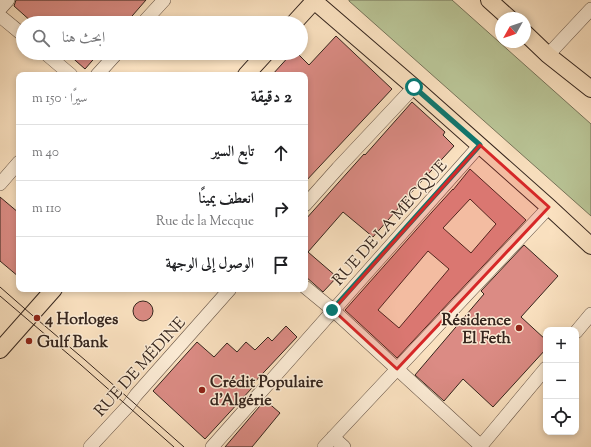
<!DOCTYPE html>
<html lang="ar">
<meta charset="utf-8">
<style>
:root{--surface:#fff;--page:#f6f6f6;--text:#202124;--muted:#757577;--line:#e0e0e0}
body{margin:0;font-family:"Sorts Mill Goudy",Amiri,serif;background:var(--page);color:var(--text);direction:rtl}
.controls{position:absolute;right:12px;bottom:12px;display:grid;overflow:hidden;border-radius:8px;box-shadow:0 2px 6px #0003}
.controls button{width:36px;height:36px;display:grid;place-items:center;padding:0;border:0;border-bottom:1px solid var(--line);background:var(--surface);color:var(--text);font:20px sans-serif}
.compass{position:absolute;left:495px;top:12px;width:36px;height:36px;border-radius:50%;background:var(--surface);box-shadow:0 2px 6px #0003;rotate:230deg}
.stop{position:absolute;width:12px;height:12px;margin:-9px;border:3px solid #0f766e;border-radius:50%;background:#fff}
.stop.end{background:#0f766e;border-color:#fff;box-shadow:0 1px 4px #0008}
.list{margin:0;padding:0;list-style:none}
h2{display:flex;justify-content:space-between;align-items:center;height:52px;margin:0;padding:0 16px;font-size:17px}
h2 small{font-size:13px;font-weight:400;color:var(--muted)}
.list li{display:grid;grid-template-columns:26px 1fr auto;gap:12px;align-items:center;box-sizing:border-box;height:56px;padding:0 16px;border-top:1px solid var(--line)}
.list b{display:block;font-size:15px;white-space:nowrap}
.list p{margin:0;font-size:13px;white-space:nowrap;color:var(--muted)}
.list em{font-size:13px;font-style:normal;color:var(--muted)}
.icon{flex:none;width:22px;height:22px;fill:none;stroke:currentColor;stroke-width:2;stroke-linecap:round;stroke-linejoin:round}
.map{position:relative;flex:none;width:591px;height:447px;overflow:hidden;direction:ltr}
.search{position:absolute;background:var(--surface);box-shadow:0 2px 6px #0003;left:16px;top:16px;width:292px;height:44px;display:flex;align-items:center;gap:10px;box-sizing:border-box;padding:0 14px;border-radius:22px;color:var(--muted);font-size:15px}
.panel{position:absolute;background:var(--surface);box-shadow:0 2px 6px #0003;left:16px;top:72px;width:292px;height:220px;border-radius:8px;direction:rtl}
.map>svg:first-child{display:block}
.green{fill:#b9c496;stroke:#77745a}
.building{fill:#db8b84;stroke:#35251d;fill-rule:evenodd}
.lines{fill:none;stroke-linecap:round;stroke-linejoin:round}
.minor-casing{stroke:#665446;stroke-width:14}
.major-casing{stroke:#35251d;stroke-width:18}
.minor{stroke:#fcecd6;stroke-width:13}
.major{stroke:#fae1c0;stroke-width:16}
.tram{stroke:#35251d;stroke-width:1}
.route{stroke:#0f766e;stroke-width:5}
.marked{fill:#d62828;fill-opacity:0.2;stroke:#d62828;stroke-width:3;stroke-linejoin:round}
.poi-dot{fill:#8f2418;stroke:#fcecd6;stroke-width:1.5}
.labels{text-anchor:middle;stroke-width:3;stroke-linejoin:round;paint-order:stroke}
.street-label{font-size:16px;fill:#35251d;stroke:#fcecd6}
.poi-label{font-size:16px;font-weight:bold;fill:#35251d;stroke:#fcecd6;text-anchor:start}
</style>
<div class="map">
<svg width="591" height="447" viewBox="0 0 591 447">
<rect width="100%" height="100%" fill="#fae1c0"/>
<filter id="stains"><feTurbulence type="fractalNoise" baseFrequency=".005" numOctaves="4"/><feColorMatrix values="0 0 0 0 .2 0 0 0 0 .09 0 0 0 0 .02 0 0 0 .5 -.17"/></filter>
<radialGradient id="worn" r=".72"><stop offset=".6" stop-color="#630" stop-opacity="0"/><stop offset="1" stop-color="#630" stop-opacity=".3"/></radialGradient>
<!-- green -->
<path class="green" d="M349 0H452L591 124V216L349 1Z"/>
<!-- building -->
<path class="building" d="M16 0H146L126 23H33L14 6Z
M336 36 392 89 305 182V75H272L292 53H297L309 65Z
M67 53H99L85 69Z
M412 102 445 132 443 135 454 146 409 195H410L373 237 343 212 308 252 337 277 323 292 305 276V220L364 154 365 155Z
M470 169 526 220 397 358 345 310 432 212 453 189V190ZM470 199 496 224 471 253 443 228ZM428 251 449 269 399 328 378 310Z
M0 197 19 213V277L0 261Z
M524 245 558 276 521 317 546 340V349L493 407 463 379 444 401 415 375 484 294 481 291Z
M133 311a10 10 0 1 1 20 0a10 10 0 1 1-20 0Z
M286 326 297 337 250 387 252 388 205 439 153 391 197 342 214 357 227 343 237 352 246 342 255 350 268 337 272 341Z
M265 400 280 413 252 447H225Z"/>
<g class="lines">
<!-- minor casing -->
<g class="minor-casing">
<path id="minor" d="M0 9 8 0
M0 16 23 35
M143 23 164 0
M45 53 71 75
M548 55 591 9
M97 75 117 53
M0 184 19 162
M305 205 338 168 414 87
M305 287 333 310 481 446
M576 332 591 314
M333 437 344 447
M90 447 128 406 136 395 230 289
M212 447 480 145
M324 447 549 207
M480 447 546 368"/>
</g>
<!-- major casing -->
<g class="major-casing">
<path id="major" d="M313 0 414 87 549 207 591 246
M489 0 509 18
M294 23 315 0
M525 33 548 55 591 89
M246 75 266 53
M0 350 54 289"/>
</g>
<!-- minor -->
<use href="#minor" class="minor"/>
<!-- major -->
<use href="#major" class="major"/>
<!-- tram -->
<path class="tram" d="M0 287 32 315 85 360 184 447
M0 296 81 365 174 447"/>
</g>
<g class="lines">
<!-- route -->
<path class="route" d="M332 310 480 145 414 87"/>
</g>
<!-- marked area -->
<path class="marked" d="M480 145 549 207 397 369 333 310Z"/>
<!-- markers -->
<g class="poi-dot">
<circle cx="37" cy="318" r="4"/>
<circle cx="519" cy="328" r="4"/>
<circle cx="29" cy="341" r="4"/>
<circle cx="202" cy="390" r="4"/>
</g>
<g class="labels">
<!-- street labels -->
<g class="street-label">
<text transform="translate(389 222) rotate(-48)" y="6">RUE DE LA MECQUE</text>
<text transform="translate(139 366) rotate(-48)" y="6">RUE DE MÉDINE</text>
</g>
<!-- poi labels -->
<g class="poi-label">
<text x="45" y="324">4 Horloges</text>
<text x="511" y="325" text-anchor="end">Résidence<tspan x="511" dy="18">El Feth</tspan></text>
<text x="37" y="347">Gulf Bank</text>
<text x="210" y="387">Crédit Populaire<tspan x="210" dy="18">d'Algérie</tspan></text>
</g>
</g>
<rect width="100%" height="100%" filter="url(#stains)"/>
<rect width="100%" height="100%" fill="url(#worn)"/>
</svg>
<div class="controls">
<button>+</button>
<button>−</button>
<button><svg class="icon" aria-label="locate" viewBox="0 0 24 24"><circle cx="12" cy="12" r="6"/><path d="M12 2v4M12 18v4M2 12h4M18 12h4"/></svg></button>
</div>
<svg class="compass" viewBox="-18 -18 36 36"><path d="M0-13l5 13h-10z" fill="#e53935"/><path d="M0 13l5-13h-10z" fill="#757577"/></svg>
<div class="stop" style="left:414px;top:87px"></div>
<div class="stop end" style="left:332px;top:310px"></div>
<div class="search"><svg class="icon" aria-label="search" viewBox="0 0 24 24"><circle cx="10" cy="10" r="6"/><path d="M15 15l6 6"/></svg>ابحث هنا</div>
<section class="panel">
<h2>2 دقيقة<small>سيرًا · 150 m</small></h2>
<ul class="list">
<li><svg class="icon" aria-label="ahead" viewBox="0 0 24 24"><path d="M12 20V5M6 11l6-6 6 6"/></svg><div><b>تابع السير</b></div><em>40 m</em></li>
<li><svg class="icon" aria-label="right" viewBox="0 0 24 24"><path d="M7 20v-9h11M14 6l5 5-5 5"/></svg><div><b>انعطف يمينًا</b><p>Rue de la Mecque</p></div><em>110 m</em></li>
<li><svg class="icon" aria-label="arrive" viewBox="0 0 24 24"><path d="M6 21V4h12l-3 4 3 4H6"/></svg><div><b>الوصول إلى الوجهة</b></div></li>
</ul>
</section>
</div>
